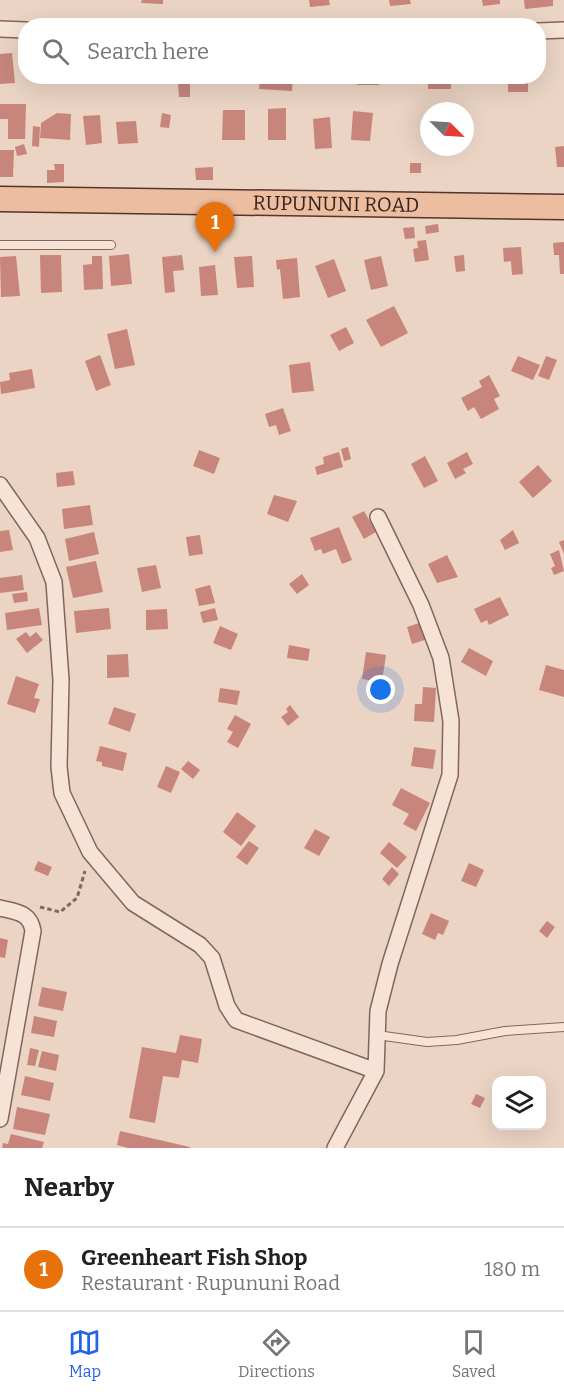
<!DOCTYPE html>
<meta charset="utf-8">
<style>
:root{--surface:#fff;--page:#f2f2f2;--text:#202124;--muted:#757577;--line:#e0e0e0;--accent:#2563eb}
body{margin:0;font-family:Bitter,serif;background:var(--page);color:var(--text)}
.controls{position:absolute;right:18px;bottom:18px;display:grid;overflow:hidden;border-radius:12px;box-shadow:0 6px 24px #0002}
.controls button{width:54px;height:54px;display:grid;place-items:center;padding:0;border:0;border-bottom:2px solid var(--line);background:var(--surface);color:var(--text);font:30px sans-serif}
.compass{position:absolute;left:420px;top:102px;width:54px;height:54px;border-radius:50%;background:var(--surface);box-shadow:0 6px 24px #0002;rotate:114deg}
.you{position:absolute;left:381px;top:690px;width:21px;height:21px;margin:-15px;border:4px solid #fff;border-radius:50%;background:#1a73e8;box-shadow:0 0 0 9px #1a73e833}
.badge{display:grid;place-items:center;width:39px;height:39px;border-radius:50%;background:var(--accent);color:#fff;font-size:20px;font-weight:700}
.pin{position:absolute;translate:-50% -50px;filter:drop-shadow(0 2px 3px #0008)}
.pin::after{content:'';position:absolute;top:32px;width:21px;height:18px;background:inherit;clip-path:polygon(0 0,100% 0,50% 100%)}
.list{margin:0;padding:0;list-style:none}
h2{display:flex;justify-content:space-between;align-items:center;height:78px;margin:0;padding:0 24px;font-size:26px}
h2 small{font-size:20px;font-weight:400;color:var(--muted)}
.list li{display:grid;grid-template-columns:39px 1fr auto;gap:18px;align-items:center;box-sizing:border-box;height:84px;padding:0 24px;border-top:2px solid var(--line)}
.list b{display:block;font-size:22px;white-space:nowrap}
.list p{margin:0;font-size:20px;white-space:nowrap;color:var(--muted)}
.list em{font-size:20px;font-style:normal;color:var(--muted)}
.icon{flex:none;width:33px;height:33px;fill:none;stroke:currentColor;stroke-width:2;stroke-linecap:round;stroke-linejoin:round}
.map{position:relative;flex:none;width:564px;height:1148px;overflow:hidden}
.search{position:absolute;background:var(--surface);box-shadow:0 6px 24px #0002;left:18px;right:18px;top:18px;height:66px;display:flex;align-items:center;gap:15px;box-sizing:border-box;padding:0 21px;border-radius:24px;color:var(--muted);font-size:22px}
.sheet{height:162px;background:var(--surface)}
nav{display:flex;justify-content:space-around;align-items:center;box-sizing:border-box;height:84px;border-top:2px solid var(--line);background:var(--surface);font-size:16px;color:var(--muted)}
nav a{display:grid;justify-items:center;gap:3px}
nav .on{color:var(--accent)}
.map>svg:first-child{display:block}
.building{fill:#c7857c}
.lines{fill:none;stroke-linecap:round;stroke-linejoin:round}
.lane-casing{stroke:#84655b;stroke-width:10}
.street-casing{stroke:#84655b;stroke-width:18}
.primary-casing{stroke:#52352f;stroke-width:27}
.path{stroke:#84655b;stroke-width:3;stroke-dasharray:4.5 3;stroke-linecap:butt}
.lane{stroke:#f6e3d6;stroke-width:8}
.street{stroke:#f6e3d6;stroke-width:15}
.primary{stroke:#ecbd9e;stroke-width:24}
.labels{text-anchor:middle;stroke-width:6;stroke-linejoin:round;paint-order:stroke}
.street-label{font-size:20px;fill:#35231e;stroke:#f3e0d3}
</style>
<div class="map">
<svg width="564" height="1148" viewBox="0 0 564 1148">
<rect width="100%" height="100%" fill="#ebd4c4"/>
<!-- building -->
<path class="building" d="M142 0H163V4L141 3Z
M309 0H329L330 5 310 7Z
M389 0H410L411 4 390 6Z
M482 0H500V4L483 6Z
M524 0H553V6L525 9Z
M12 53 15 83 0 84V54Z
M236 76H247L248 79 236 80Z
M293 76 292 91 259 89 260 77Z
M310 76H330L329 81 310 80Z
M358 76H380L379 85H357Z
M428 76H451V89H428Z
M508 77H528V92H508Z
M178 81H190V97H179Z
M0 104H26L25 139H8V119H0Z
M286 108V140H268V109Z
M223 110H245V140H222Z
M353 111 373 113 370 141 351 140Z
M57 113 71 114 70 140 40 138 41 123Z
M162 113 171 115 169 128 160 127Z
M100 115 102 143 86 145 83 116Z
M330 117 332 148 315 149 313 119Z
M136 121 138 143 118 144 116 122Z
M33 126 40 127 39 147 32 146Z
M24 144 27 154 17 156 15 147Z
M564 146V167H557L555 147Z
M0 150H14L13 177H0Z
M410 163H421V173H410Z
M54 164H64V182L47 183V170H55Z
M213 167V180H196L195 168Z
M438 224 439 232 426 234 425 226Z
M414 227 415 238 405 239 403 228Z
M426 240 429 260 415 262 413 249 418 248 417 241Z
M564 242V274H560L559 255H554L553 243Z
M521 247 523 274 512 275 511 261 504 262 503 248Z
M129 254 132 284 111 286 109 256Z
M40 255H61L62 292 41 293Z
M182 255 184 270 173 271 175 292 165 293 162 257Z
M464 255 465 271 456 272 454 256Z
M16 256 20 296 1 297 0 257Z
M92 256H102L103 289 84 290 83 265 92 264Z
M252 256 254 287 237 288 234 257Z
M381 256 388 286 371 290 364 260Z
M297 258 300 297 283 299 280 269 277 270 276 260Z
M334 259 346 291 328 298 315 266Z
M215 265 218 295 201 296 199 267Z
M394 306 408 333 381 347 366 320Z
M346 327 354 343 339 351 330 335Z
M127 329 135 365 115 369 107 334Z
M100 355 111 385 96 391 85 361Z
M518 356 540 365 533 380 511 371Z
M546 356 557 360 549 380 538 376Z
M310 362 314 391 292 393 289 365Z
M32 369 35 388 1 394 0 382 10 380 9 373Z
M489 375 500 396 494 399 499 409 481 419 474 407 468 411 461 398 482 387 479 381Z
M283 408 291 431 279 435 276 425 269 427 265 414Z
M348 447 351 459 344 461 341 449Z
M199 450 220 458 214 474 193 466Z
M339 452 343 467 317 475 315 467 324 464 323 457Z
M467 452 473 464 463 469 466 473 455 479 447 463Z
M425 456 438 481 424 488 411 464Z
M538 465 552 481 533 498 519 482Z
M73 471 75 485 57 487 56 473Z
M274 495 297 501 288 522 267 514Z
M90 505 93 525 64 529 62 509Z
M364 511 376 532 364 539 352 517Z
M339 527 352 560 342 564 336 549 323 554 321 549 315 551 310 538Z
M9 530 13 550 0 552V531Z
M513 530 519 543 505 550 500 540Z
M94 532 99 554 69 561 65 539Z
M200 535 203 554 189 556 186 537Z
M564 540V554L559 542Z
M559 550 564 571 554 575 551 568 555 566 550 554Z
M447 555 458 577 437 583 428 564Z
M96 561 103 592 73 598 66 567Z
M156 565 161 588 142 592 137 568Z
M302 574 309 585 297 594 289 584Z
M22 575 24 590 0 593V578Z
M210 585 215 603 199 606 195 589Z
M27 592 28 601 14 603 12 594Z
M500 597 509 615 489 625 487 620 481 623 474 609Z
M39 608 42 625 7 630 5 613Z
M109 608 111 629 76 633 74 611Z
M215 608 218 620 203 623 200 612Z
M167 609 168 629 146 630V610Z
M422 622 428 639 412 644 407 627Z
M220 626 238 634 231 650 213 643Z
M26 632 30 637 36 632 43 640 27 653 16 639Z
M289 645 310 649 308 661 287 658Z
M469 648 493 661 486 676 461 662Z
M366 652 386 655 382 682 362 679Z
M128 654 129 677 107 678V655Z
M546 665 564 670V697L539 690Z
M16 676 39 684 34 698 40 699 35 713 7 704Z
M423 687 436 688 434 722 414 721 415 704H422Z
M220 688 240 691 237 705 218 702Z
M290 705 299 717 288 726 281 717 288 712 286 709Z
M114 707 136 714 130 732 108 724Z
M235 715 251 724 238 748 227 742 233 732 227 729Z
M100 746 127 753 123 771 102 766V762L96 761Z
M414 747 436 750 433 769 411 766Z
M188 761 200 770 193 779 181 769Z
M166 766 180 772 171 793 157 787Z
M401 788 430 803 416 831 403 824 409 814 392 805Z
M237 812 256 826 241 846 223 832Z
M315 829 330 837 319 856 304 848Z
M249 841 259 848 247 865 236 857Z
M389 842 407 857 397 868 380 853Z
M38 861 52 867 48 876 34 870Z
M469 863 484 870 476 887 461 881Z
M392 867 399 874 389 886 382 879Z
M431 913 449 921 443 935 438 933 435 940 422 934Z
M547 921 555 927 547 938 539 931Z
M0 938 8 940 5 958 0 957Z
M42 987 67 992 63 1011 38 1006Z
M34 1016 57 1021 54 1037 31 1033Z
M180 1035 202 1039 198 1063 182 1060 179 1078 163 1076 155 1123 129 1118 142 1047 176 1053Z
M30 1048 39 1050 35 1066 27 1065Z
M42 1051 59 1055 56 1071 38 1067Z
M25 1076 54 1083 50 1101 21 1095Z
M476 1094 485 1098 480 1108 471 1104Z
M17 1107 50 1114 45 1135 13 1129Z
M120 1131 190 1147V1148H128L117 1145Z
M11 1134 44 1142 42 1148H2L3 1143 8 1144Z"/>
<g class="lines">
<!-- lane casing -->
<g class="lane-casing">
<path id="lane" d="M0 245H111
M377 1035 427 1042 457 1040 505 1031 564 1027"/>
</g>
<!-- street casing -->
<g class="street-casing">
<path id="street" d="M0 29 26 30
M538 31 564 30
M0 485 37 538 54 582 61 680 59 767 62 793 90 852 133 903 200 945 212 958 227 1006 236 1020 376 1071
M0 908C16 912 30 912 33 931L0 1119
M335 1148 376 1071 378 1011 390 964 450 775 451 721 441 658 421 605 378 517"/>
</g>
<!-- primary casing -->
<g class="primary-casing">
<g id="primary">
<path id="s1" d="M0 199 564 207"/>
</g>
</g>
<!-- path -->
<path class="path" d="M40 907 60 912 77 898 85 871"/>
<!-- lane -->
<use href="#lane" class="lane"/>
<!-- street -->
<use href="#street" class="street"/>
<!-- primary -->
<use href="#primary" class="primary"/>
</g>
<g class="labels">
<!-- street labels -->
<g class="street-label">
<text dy="7" stroke="none"><textPath href="#s1" startOffset="336">RUPUNUNI ROAD</textPath></text>
</g>
</g>
</svg>
<div class="controls">
<button><svg class="icon" aria-label="layers" viewBox="0 0 24 24"><path d="M12 4l9 5-9 5-9-5zM3 14l9 5 9-5"/></svg></button>
</div>
<svg class="compass" viewBox="-18 -18 36 36"><path d="M0-13l5 13h-10z" fill="#e53935"/><path d="M0 13l5-13h-10z" fill="#757577"/></svg>
<div class="you"></div>
<div class="pin badge" style="left:215px;top:252px;background:#e8710a">1</div>
<div class="search"><svg class="icon" aria-label="search" viewBox="0 0 24 24"><circle cx="10" cy="10" r="6"/><path d="M15 15l6 6"/></svg>Search here</div>
</div>
<section class="sheet">
<h2>Nearby<small></small></h2>
<ul class="list">
<li><span class="badge" style="background:#e8710a">1</span><div><b>Greenheart Fish Shop</b><p>Restaurant · Rupununi Road</p></div><em>180 m</em></li>
</ul>
</section>
<nav>
<a class="on"><svg class="icon" aria-label="map" viewBox="0 0 24 24"><path d="M3 6l6-2 6 2 6-2v14l-6 2-6-2-6 2zM9 4v14M15 6v14"/></svg>Map</a>
<a><svg class="icon" aria-label="directions" viewBox="0 0 24 24"><path d="M12 3l9 9-9 9-9-9zM9 14v-3h6M13 9l2 2-2 2"/></svg>Directions</a>
<a><svg class="icon" aria-label="saved" viewBox="0 0 24 24"><path d="M7 4h10v16l-5-4-5 4z"/></svg>Saved</a>
</nav>
